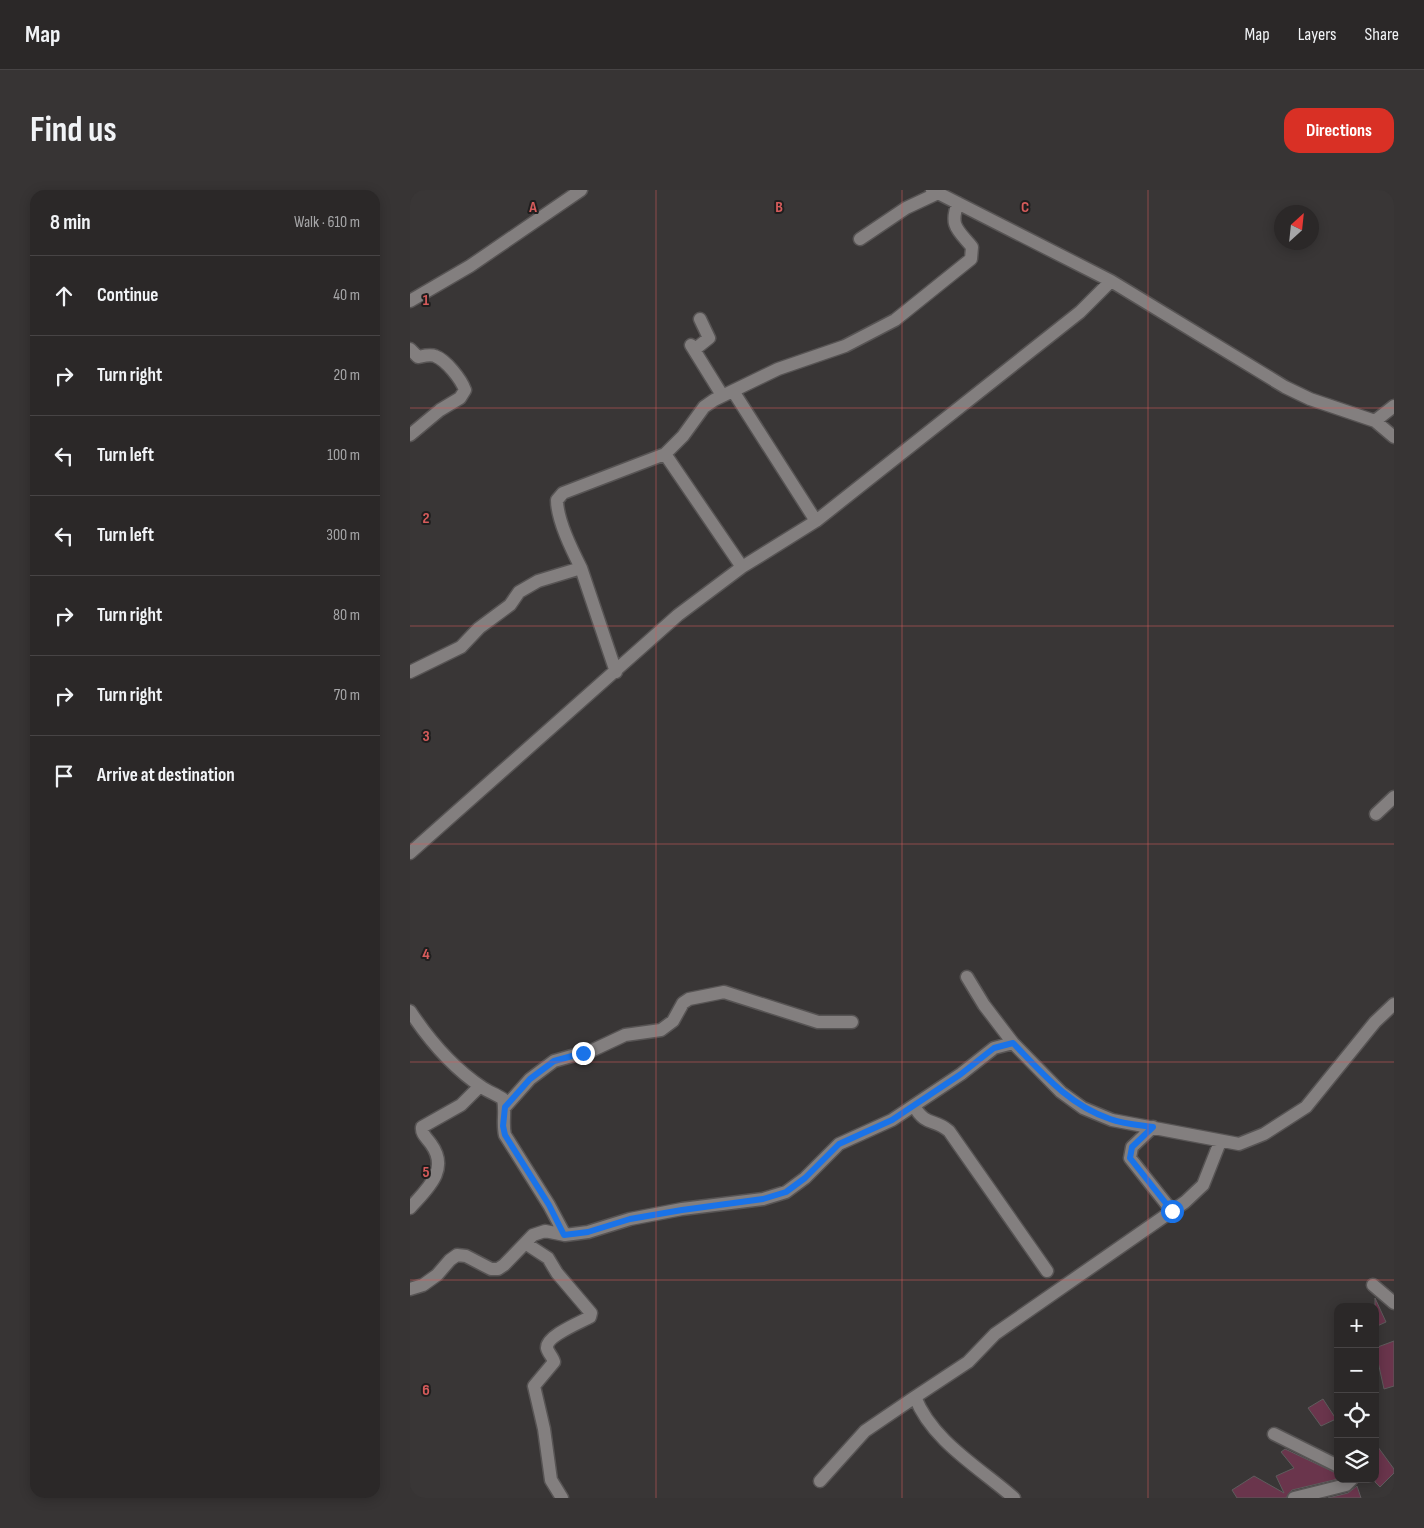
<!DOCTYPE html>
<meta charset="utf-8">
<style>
:root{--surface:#2b2828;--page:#373434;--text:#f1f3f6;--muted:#a6a6a8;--line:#474445;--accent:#d93025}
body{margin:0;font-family:"Sofia Sans Condensed",sans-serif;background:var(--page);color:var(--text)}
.controls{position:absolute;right:15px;bottom:15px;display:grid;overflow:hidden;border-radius:10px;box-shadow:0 2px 12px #0003}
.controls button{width:45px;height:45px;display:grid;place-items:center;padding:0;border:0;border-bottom:1px solid var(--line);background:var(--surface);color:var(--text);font:25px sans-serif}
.compass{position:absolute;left:864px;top:15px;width:45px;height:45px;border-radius:50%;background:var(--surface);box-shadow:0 2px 12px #0003;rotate:27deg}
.stop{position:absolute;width:15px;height:15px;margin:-11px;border:4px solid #1a73e8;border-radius:50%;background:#fff}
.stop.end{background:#1a73e8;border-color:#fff;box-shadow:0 1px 5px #0008}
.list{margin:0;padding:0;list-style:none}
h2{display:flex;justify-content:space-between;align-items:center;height:65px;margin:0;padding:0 20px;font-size:21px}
h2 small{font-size:16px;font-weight:400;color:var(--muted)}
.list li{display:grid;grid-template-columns:32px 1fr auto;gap:15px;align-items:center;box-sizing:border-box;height:80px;padding:0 20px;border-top:1px solid var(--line)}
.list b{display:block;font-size:19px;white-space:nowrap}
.list em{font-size:16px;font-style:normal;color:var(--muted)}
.icon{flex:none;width:28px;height:28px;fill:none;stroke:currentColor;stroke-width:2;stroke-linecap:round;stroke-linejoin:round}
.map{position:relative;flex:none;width:984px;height:1308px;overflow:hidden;border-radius:15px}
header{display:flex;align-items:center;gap:30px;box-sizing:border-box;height:70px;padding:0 25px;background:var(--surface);border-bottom:1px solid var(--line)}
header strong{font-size:24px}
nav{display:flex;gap:28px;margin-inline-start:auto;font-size:18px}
.intro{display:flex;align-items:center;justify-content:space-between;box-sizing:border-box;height:120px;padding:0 30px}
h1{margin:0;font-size:35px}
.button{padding:12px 22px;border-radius:15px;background:var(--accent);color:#fff;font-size:18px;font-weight:700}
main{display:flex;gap:30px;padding:0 30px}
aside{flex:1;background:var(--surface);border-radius:15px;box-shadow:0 2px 12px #0003}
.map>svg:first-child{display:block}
.building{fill:#6a354c;stroke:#5f5c5d}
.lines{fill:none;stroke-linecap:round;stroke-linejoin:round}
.minor-casing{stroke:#575454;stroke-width:15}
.minor{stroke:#837f7f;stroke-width:12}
.route{stroke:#1a73e8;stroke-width:6}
.grid{fill:none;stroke:#d65b5b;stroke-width:1;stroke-opacity:0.55}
.grid-label{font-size:16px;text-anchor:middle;font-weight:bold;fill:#d65b5b;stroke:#1f1e1e;stroke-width:4;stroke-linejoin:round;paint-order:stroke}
</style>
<header>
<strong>Map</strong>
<nav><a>Map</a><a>Layers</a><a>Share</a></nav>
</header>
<div class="intro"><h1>Find us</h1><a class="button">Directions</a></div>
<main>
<aside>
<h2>8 min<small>Walk · 610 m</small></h2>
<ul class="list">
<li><svg class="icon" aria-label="ahead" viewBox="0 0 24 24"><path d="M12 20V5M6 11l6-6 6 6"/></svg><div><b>Continue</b></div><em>40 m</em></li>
<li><svg class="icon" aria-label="right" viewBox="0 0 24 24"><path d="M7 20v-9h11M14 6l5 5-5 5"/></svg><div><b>Turn right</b></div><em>20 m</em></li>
<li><svg class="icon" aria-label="left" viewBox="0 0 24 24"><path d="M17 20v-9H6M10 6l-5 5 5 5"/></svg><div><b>Turn left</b></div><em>100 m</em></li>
<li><svg class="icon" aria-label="left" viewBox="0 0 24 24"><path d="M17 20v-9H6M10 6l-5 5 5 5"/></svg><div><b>Turn left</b></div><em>300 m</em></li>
<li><svg class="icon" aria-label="right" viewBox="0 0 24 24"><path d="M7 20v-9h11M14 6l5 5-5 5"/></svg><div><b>Turn right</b></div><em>80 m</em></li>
<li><svg class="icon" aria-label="right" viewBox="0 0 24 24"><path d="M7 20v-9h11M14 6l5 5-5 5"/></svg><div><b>Turn right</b></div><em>70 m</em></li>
<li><svg class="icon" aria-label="arrive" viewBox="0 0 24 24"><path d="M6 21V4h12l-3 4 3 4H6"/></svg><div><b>Arrive at destination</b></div></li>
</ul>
</aside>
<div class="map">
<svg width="984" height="1308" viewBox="0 0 984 1308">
<rect width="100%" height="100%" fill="#393636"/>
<!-- building -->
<path class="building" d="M965 1108 976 1132 965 1137Z
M984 1151V1196L974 1199 965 1158Z
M913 1209 926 1229 911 1236 898 1218Z
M965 1253 984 1279V1283L970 1297 965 1292Z
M875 1259 928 1284V1289L882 1300 876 1308H827L822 1300 844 1286 874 1303 866 1286 884 1278 871 1262Z
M947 1296 951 1308H918L938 1303Z"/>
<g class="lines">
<!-- minor casing -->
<g class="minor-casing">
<path id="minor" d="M522 0 701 91 875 197 900 209 965 231 984 247
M450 49 496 18 528 3
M0 111 60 76 171 0
M281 155 312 205
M0 159 8 167C13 166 20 164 25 166 36 170 51 189 55 200L50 208 30 220 0 245
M284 160 299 148 290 129
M323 201 406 331
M965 231 984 216
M255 264 332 377
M171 378 206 482
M0 482 51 457 69 438 100 415 109 402 128 391 171 378C162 360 147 330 147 310L153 303 255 264 273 246 294 217 304 210 368 179 435 156 485 130 561 69 562 57C548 40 539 36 548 13
M966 624 984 607
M0 663 268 425 332 377 406 331 670 122 701 91
M557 787 574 815 603 853
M0 821C19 850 43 878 73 898 79 902 86 904 93 909 96 921 92 933 95 945L139 1015 155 1045
M504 916C516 937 524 928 539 941L637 1081
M95 917 120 889 144 871 183 860 215 845 251 840 263 831 273 813 279 809 314 802 408 832H442
M743 937 722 957 720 968 762 1021
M0 1018C17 999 40 980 21 954 17 948 11 944 12 937L51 915 70 896
M115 1053 138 1068 147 1083 181 1123 180 1127C171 1132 136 1146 137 1158 138 1163 143 1167 144 1172L124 1196 134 1239 141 1290 152 1308
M963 1095 984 1113
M0 1099 13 1095 27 1085 40 1070 47 1065 56 1066 81 1079H88L94 1075 123 1045 135 1041 155 1045 178 1042 220 1029 272 1019 353 1009 376 1002 395 988 429 954 482 930 551 884 584 858 603 853 651 902 673 918 702 930 829 954 854 944 896 917 965 832 984 814
M864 1244 928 1276
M410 1291 455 1241 505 1207
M604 1308C570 1278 522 1251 505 1207L558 1172 585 1144 775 1012 793 995 810 952
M884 1308 936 1295 942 1289"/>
</g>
<!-- minor -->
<use href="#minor" class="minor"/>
</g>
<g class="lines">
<!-- route -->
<path class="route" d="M173 863 144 871 120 889 95 917 93 936 95 945 139 1015 154 1045 178 1042 220 1029 272 1020 353 1009 376 1002 395 988 429 954 482 930 551 884 584 858 603 853C633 884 659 915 700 929 713 934 729 935 743 937L722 957 720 968 762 1021"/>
</g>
<!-- grid -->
<path class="grid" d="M246 0V1308M492 0V1308M738 0V1308M0 218H984M0 436H984M0 654H984M0 872H984M0 1090H984"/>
<g class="grid-label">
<text x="123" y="22">A</text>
<text x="369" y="22">B</text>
<text x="615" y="22">C</text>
<text x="16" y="115">1</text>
<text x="16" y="333">2</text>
<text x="16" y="551">3</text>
<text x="16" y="769">4</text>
<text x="16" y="987">5</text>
<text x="16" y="1205">6</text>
</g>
</svg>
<div class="controls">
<button>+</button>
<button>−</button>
<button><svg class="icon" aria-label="locate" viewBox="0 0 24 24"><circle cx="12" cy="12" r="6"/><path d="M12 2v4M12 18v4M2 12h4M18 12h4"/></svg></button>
<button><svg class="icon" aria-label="layers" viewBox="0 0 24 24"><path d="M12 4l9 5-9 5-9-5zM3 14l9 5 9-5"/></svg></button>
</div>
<svg class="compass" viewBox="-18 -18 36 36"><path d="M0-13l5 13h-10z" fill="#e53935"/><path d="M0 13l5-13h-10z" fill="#a6a6a8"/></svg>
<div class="stop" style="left:762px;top:1021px"></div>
<div class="stop end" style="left:173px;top:863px"></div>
</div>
</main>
